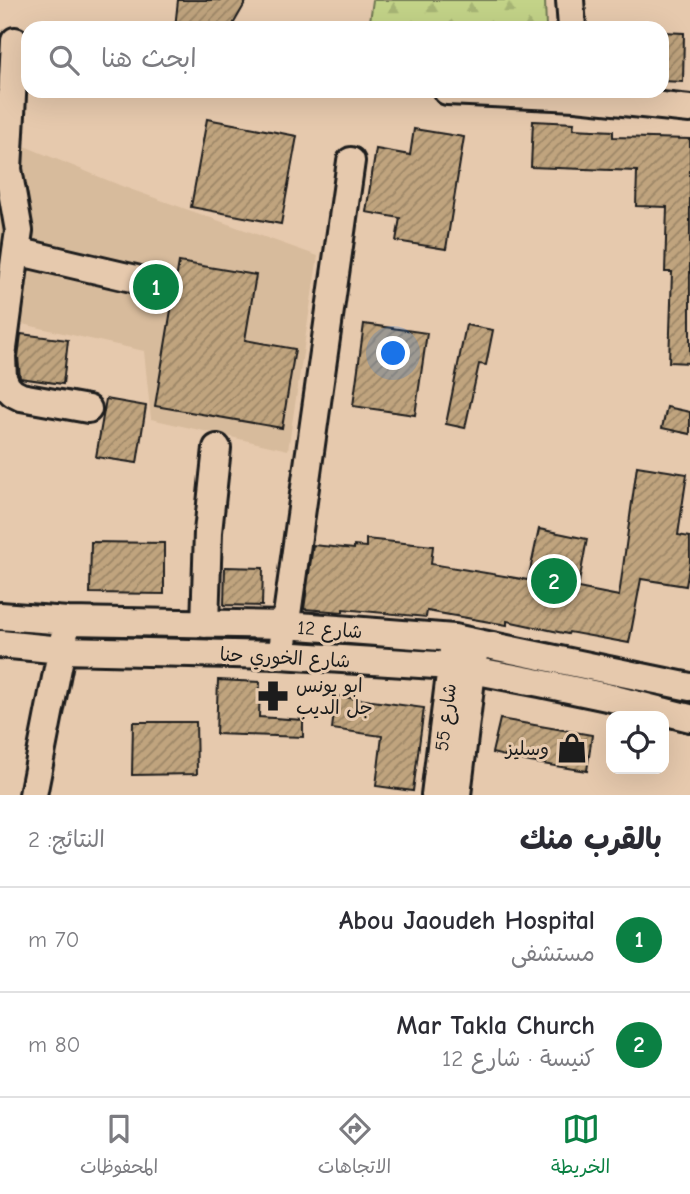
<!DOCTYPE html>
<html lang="ar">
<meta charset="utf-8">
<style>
:root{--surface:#fff;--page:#f2f2f3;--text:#2b2b33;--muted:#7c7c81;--line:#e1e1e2;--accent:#0b8043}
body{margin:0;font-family:"Comic Neue","Playpen Sans Arabic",sans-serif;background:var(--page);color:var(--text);direction:rtl}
.controls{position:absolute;right:21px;bottom:21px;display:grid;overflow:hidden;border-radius:14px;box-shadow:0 7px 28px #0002}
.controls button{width:63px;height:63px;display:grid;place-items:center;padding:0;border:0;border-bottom:2px solid var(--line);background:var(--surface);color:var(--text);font:35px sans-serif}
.you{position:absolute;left:394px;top:354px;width:24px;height:24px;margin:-18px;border:5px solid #fff;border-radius:50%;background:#1a73e8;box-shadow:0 0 0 10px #1a73e833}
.badge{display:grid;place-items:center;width:46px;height:46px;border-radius:50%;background:var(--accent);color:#fff;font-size:23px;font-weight:700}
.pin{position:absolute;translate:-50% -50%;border:4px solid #fff;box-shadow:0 2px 7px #0006}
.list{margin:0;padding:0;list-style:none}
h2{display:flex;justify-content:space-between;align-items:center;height:91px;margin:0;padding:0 28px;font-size:30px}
h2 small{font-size:23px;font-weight:400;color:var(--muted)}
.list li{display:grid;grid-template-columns:46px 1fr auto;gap:21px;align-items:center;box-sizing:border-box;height:105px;padding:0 28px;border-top:2px solid var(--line)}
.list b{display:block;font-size:26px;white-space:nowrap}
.list p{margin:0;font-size:23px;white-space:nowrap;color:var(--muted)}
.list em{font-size:23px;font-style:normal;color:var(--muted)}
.icon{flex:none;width:38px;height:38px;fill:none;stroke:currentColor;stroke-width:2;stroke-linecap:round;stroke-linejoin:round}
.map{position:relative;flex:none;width:690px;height:795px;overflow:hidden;direction:ltr}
.search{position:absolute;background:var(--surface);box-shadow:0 7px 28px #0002;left:21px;right:21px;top:21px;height:77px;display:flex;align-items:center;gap:18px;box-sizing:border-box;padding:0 24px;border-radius:21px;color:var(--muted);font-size:26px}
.sheet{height:301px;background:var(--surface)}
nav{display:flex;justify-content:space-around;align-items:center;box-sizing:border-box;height:98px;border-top:2px solid var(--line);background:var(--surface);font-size:19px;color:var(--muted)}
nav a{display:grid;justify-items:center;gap:4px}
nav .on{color:var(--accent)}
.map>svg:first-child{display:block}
.built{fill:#d7bb9c}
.forest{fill:url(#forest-firs);stroke:#707852;stroke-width:2}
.building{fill:url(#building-hatch);stroke:#1c1c1c;stroke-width:2}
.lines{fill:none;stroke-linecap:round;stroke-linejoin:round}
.minor-casing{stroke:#1c1c1c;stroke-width:32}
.minor{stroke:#e6c9ad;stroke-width:26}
.labels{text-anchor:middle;stroke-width:6;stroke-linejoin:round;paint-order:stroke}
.street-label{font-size:19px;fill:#1c1c1c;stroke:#e6c9ad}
.poi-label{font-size:19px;fill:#1c1c1c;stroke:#e6c9ad;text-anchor:start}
</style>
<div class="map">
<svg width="690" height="795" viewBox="0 0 690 795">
<defs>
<pattern id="forest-firs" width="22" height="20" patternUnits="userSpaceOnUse" patternTransform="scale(1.75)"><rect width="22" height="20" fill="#c3d388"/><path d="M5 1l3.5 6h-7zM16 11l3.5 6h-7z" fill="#a7b575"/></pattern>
<pattern id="building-hatch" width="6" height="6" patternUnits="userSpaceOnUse" patternTransform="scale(1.75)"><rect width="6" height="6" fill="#c0a47e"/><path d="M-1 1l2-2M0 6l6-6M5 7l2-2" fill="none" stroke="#9b8566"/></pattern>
</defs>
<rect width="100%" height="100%" fill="#e6c9ad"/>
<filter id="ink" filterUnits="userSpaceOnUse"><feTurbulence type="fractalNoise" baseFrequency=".0143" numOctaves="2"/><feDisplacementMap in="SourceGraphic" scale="14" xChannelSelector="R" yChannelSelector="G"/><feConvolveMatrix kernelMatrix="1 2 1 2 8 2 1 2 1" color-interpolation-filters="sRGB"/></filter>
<g filter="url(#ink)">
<!-- built -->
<path class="built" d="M0 136 124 187 318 256 288 450 151 419 144 351 0 319Z"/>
<!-- forest -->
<path class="forest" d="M373 0H545L546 28H369Z"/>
<!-- building -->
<path class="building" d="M178 0H247L231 28H175Z
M662 32 684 33 683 82 662 81Z
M207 119 297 136 281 224 191 207Z
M533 121 574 123 573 129 613 131V137L690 139V363L669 362 672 272H665L667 207 636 206 637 171 531 167Z
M414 129 464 137 446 249 396 241 400 218 366 212 376 149 410 155Z
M179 262 256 275 245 340 295 349 282 428 155 406Z
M364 324 427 333 415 415 353 406Z
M466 325 493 330 486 365 479 364 465 428 446 424Z
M21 334 68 340 63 384 20 378 18 357Z
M106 399 146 406 137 463 96 457Z
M667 407 690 412V434L662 428Z
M637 466 687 474 678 535 690 537V562L686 586 641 579 629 643 569 632 568 634 507 621V625L427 611 426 617 343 609V612L304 609 313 545 354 549V546L366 547V539L433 546 431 564 528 580 539 529 587 539 578 588 619 596Z
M91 542 164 543V594L90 593Z
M225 567 263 568 262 606 224 605Z
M218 680 260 682 259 717 303 720V737L216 734Z
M336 696 424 708 413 791 376 786 382 736 332 729Z
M500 719 592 735 587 771 530 762 492 753Z
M133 722H196L197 774 132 775Z"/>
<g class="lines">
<!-- minor casing -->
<g class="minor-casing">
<path id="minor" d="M570 0 572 28
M15 41 8 169 19 231 16 251 136 279
M447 91 576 97 690 109
M16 251 2 356 3 378 7 387 13 393 21 397 88 409
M0 616 68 621 286 625 454 638 690 687
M205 624 208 532 217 448
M283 643 351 161
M0 644 62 650 280 655 451 666 540 683 607 697 690 718
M33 795 65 632
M435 795 453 650
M457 795 474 654"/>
</g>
<!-- minor -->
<use href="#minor" class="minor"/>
</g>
</g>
<!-- icons -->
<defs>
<g id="pharmacy-bare" transform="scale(2.415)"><path d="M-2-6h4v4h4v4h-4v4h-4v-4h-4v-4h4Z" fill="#1c1c1c" stroke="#e6c9ad" stroke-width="2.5" paint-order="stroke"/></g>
<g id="shop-bare" transform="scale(2.415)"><path d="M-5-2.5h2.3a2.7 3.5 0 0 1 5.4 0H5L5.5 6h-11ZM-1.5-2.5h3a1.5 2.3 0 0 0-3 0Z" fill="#1c1c1c" stroke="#e6c9ad" stroke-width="2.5" paint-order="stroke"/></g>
</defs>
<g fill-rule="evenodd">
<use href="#pharmacy-bare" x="273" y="696"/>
<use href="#shop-bare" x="572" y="748"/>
</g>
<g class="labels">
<!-- street labels -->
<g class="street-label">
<text transform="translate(330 629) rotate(4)" y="7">شارع 12</text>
<text transform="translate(285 657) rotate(3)" y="7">شارع الخوري حنا</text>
<text transform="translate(445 717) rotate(-83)" y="7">شارع 55</text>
</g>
<!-- poi labels -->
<g class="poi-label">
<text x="296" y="692">ابو يونس<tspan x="296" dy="22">جل الديب</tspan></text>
<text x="549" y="755" text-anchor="end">وسليز</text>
</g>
</g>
</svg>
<div class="controls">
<button><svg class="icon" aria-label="locate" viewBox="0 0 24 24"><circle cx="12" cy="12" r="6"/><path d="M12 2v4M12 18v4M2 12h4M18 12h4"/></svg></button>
</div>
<div class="you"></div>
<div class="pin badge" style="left:156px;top:287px">1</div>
<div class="pin badge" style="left:554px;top:581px">2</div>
<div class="search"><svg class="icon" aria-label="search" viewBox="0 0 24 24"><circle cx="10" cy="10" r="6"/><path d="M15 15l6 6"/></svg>ابحث هنا</div>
</div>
<section class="sheet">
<h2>بالقرب منك<small>النتائج: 2</small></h2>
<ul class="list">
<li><span class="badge">1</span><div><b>Abou Jaoudeh Hospital</b><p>مستشفى</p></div><em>70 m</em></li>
<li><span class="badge">2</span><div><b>Mar Takla Church</b><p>كنيسة · شارع 12</p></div><em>80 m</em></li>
</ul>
</section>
<nav>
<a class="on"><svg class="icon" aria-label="map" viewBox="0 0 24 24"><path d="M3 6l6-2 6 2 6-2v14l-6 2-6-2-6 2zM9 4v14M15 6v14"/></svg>الخريطة</a>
<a><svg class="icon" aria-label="directions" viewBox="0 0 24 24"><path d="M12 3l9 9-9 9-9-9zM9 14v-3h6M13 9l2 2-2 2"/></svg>الاتجاهات</a>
<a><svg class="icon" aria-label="saved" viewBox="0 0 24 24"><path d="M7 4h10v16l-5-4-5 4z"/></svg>المحفوظات</a>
</nav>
